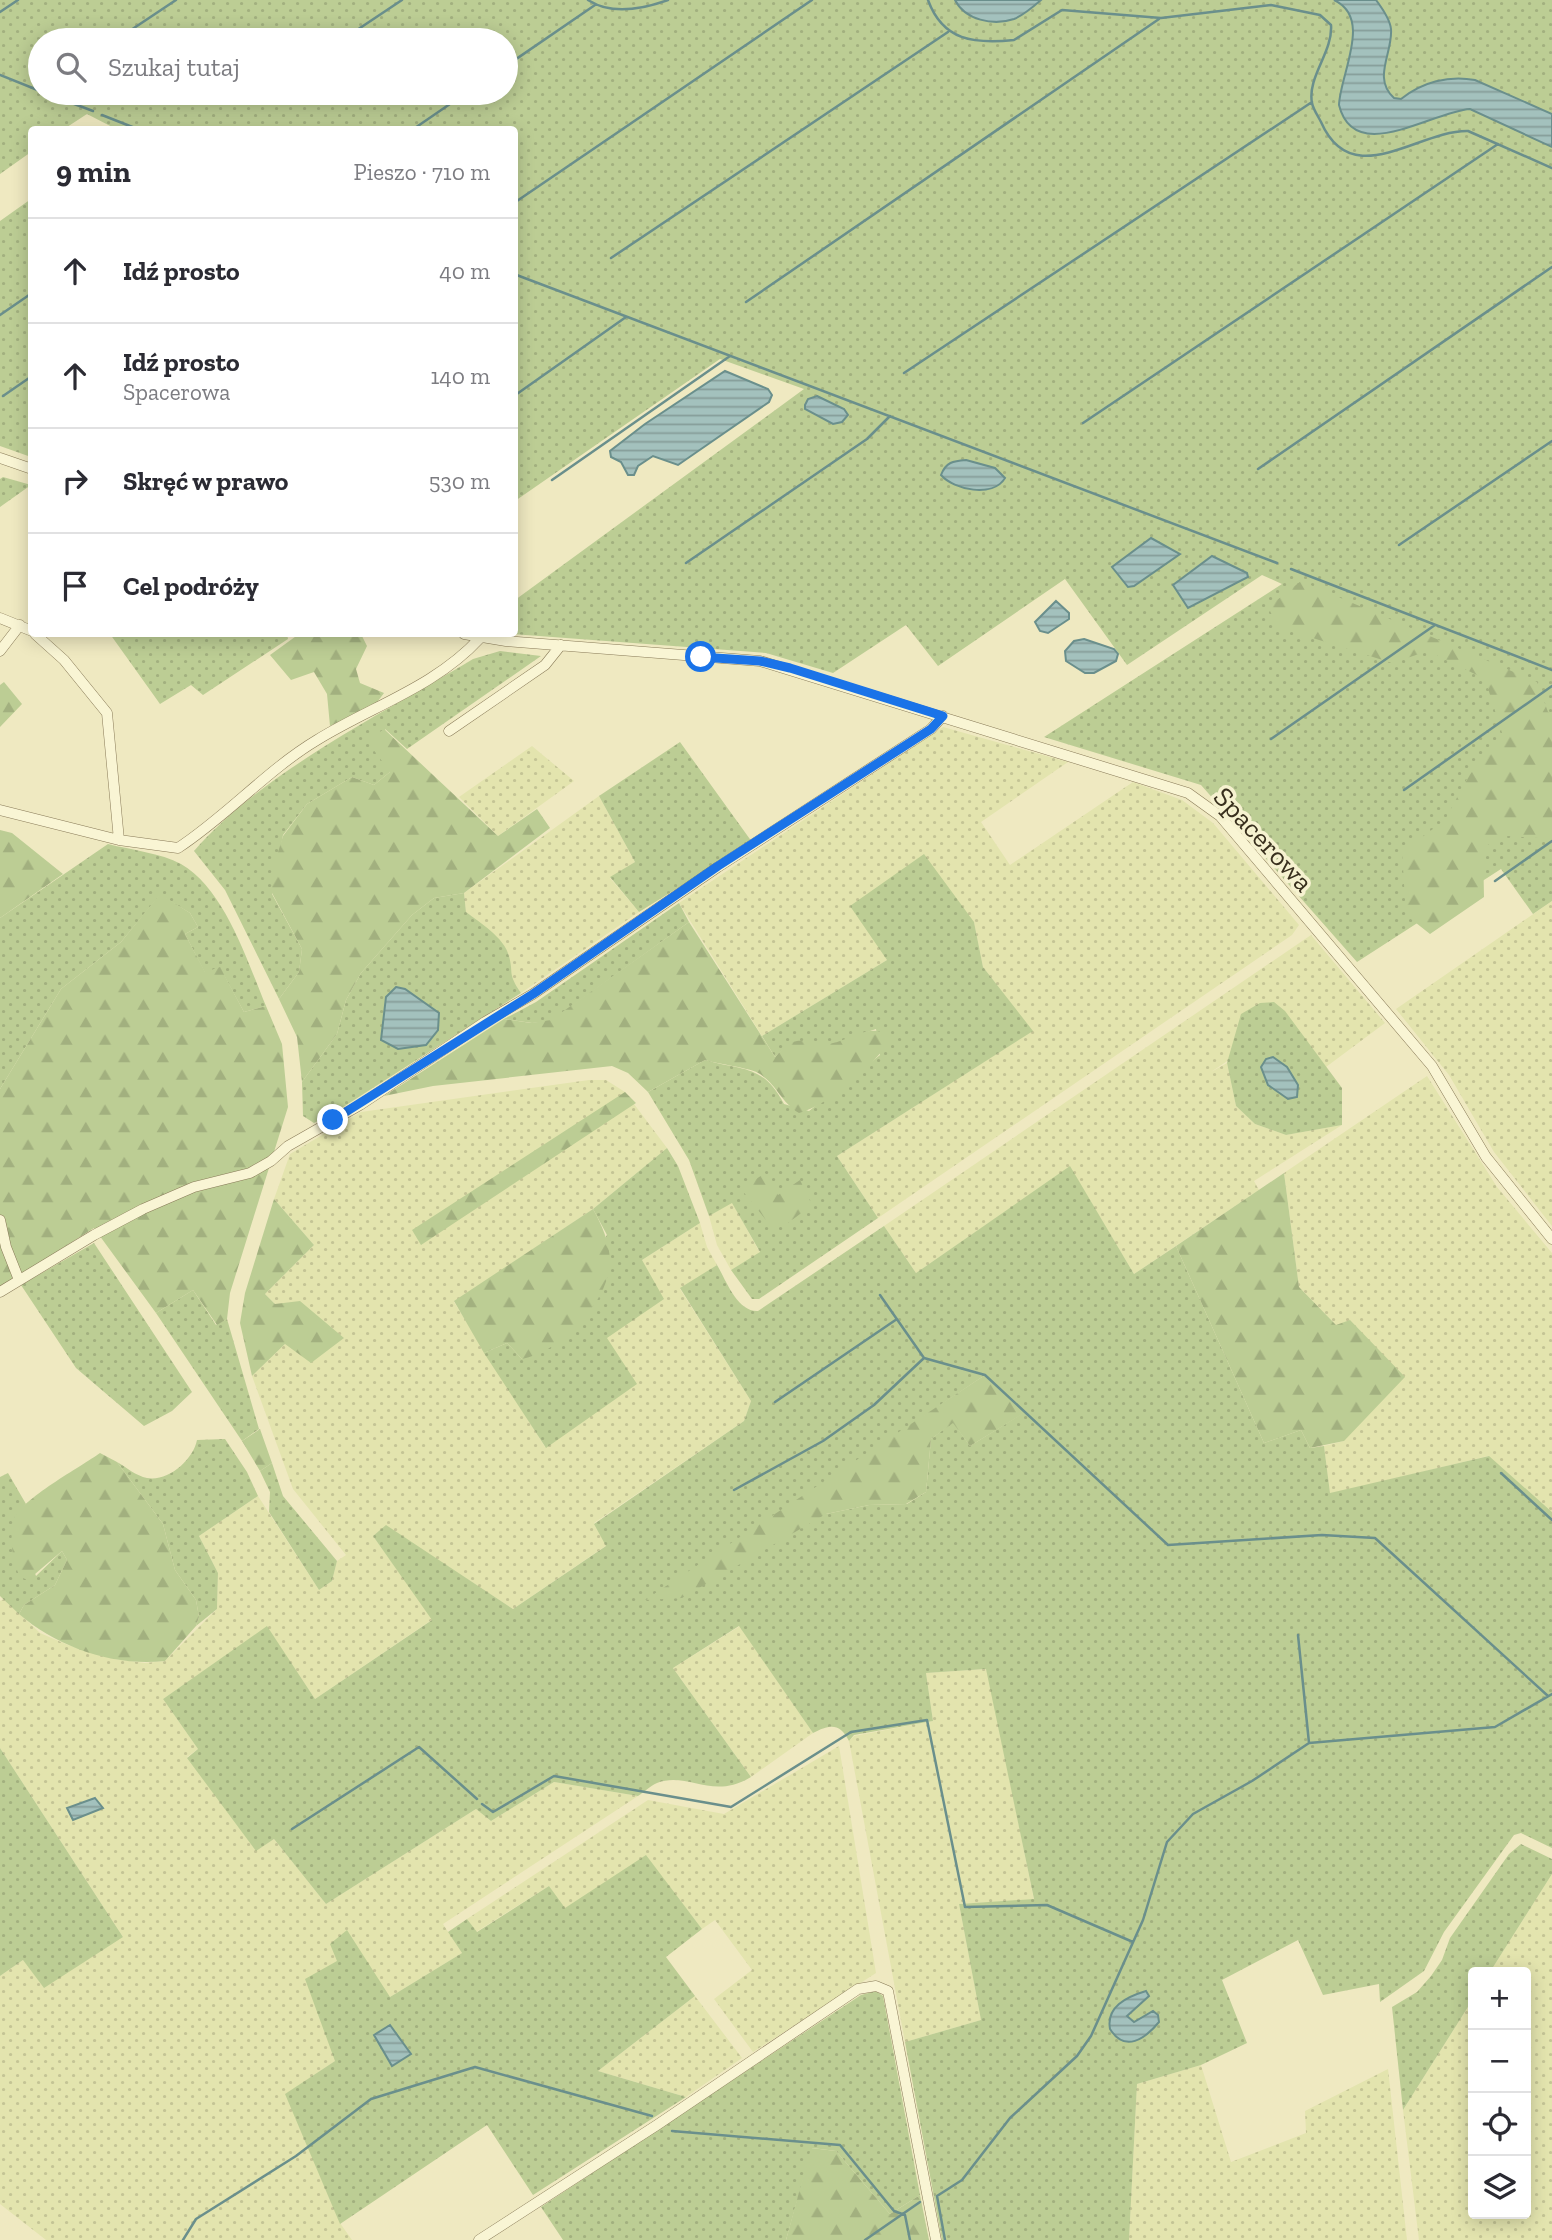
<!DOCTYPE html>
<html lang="pl">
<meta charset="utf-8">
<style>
:root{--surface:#fff;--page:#f7f7f7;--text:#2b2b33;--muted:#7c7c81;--line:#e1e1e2}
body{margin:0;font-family:"Zilla Slab",serif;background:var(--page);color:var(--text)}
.controls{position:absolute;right:21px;bottom:21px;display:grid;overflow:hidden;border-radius:7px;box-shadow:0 4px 18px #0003}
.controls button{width:63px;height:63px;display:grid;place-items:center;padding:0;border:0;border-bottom:2px solid var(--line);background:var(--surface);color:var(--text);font:35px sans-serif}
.stop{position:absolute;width:21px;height:21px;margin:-16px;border:5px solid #1a73e8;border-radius:50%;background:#fff}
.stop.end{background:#1a73e8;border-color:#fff;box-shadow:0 2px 7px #0008}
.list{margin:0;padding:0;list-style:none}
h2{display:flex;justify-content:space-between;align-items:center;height:91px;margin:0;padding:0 28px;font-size:30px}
h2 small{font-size:23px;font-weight:400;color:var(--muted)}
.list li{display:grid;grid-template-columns:46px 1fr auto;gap:21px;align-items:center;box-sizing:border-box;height:105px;padding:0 28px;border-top:2px solid var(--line)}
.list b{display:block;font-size:26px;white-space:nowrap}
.list p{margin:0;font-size:23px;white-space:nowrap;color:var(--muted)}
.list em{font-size:23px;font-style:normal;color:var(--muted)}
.icon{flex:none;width:38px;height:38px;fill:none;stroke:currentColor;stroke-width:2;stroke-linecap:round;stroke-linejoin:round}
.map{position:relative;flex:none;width:1552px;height:2240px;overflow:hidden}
.search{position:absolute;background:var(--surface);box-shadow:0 4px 18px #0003;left:28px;top:28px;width:490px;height:77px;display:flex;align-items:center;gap:18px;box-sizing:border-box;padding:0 24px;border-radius:38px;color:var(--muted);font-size:26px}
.panel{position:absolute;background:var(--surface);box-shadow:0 4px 18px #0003;left:28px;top:126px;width:490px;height:511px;border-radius:7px}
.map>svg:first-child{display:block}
.farmland{fill:url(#farmland-dots)}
.grass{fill:url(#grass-dots);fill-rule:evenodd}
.forest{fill:url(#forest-firs)}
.water{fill:url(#water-rules);stroke:#6a8f8c;stroke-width:2}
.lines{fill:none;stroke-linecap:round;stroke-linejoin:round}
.stream{stroke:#6a8f8c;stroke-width:2.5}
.street-casing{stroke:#887a58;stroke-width:11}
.street{stroke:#f9f5d4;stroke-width:10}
.route{stroke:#1a73e8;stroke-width:9}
.labels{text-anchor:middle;stroke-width:7;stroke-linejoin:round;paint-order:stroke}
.street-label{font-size:28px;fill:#382f1d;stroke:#f6f2d0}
</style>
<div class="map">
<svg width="1552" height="2240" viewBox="0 0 1552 2240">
<defs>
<pattern id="farmland-dots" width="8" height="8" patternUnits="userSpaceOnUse" patternTransform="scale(1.75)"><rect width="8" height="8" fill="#e3e4ae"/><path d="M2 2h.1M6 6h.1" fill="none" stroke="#c4c495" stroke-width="1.8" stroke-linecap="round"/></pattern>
<pattern id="grass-dots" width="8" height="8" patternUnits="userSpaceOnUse" patternTransform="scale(1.75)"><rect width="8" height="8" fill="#bccd94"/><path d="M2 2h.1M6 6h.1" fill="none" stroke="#a2b07f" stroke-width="1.8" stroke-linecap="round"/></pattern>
<pattern id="forest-firs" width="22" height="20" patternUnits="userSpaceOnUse" patternTransform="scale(1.75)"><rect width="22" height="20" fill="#bccd94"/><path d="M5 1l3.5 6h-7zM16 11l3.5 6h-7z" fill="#a2b07f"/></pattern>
<pattern id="water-rules" width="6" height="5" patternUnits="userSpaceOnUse" patternTransform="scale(1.75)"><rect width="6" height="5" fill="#a3c1bd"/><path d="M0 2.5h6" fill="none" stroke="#869d99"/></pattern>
</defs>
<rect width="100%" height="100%" fill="#efe9c1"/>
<!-- farmland -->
<path class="farmland" d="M943 727 1068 762 981 822 1010 865 1133 782 1182 800 1213 823 1299 925 1292 935 878 1218 837 1156 1032 1031 983 967 974 922 887 960 762 1036 679 903Z
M532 746 574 781 498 836 459 797Z
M599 796 635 862 610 878 639 912 521 993 510 976 509 955 499 940 466 912 464 893Z
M1552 901V1226L1494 1152 1449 1075 1396 1009Z
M1311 935 1385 1023 1326 1067 1290 1019 1211 1072 1227 1063 1236 1106 1255 1124 1286 1135 1342 1125 1254 1181 1259 1190 1134 1274 1070 1167 916 1273 884 1226Z
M1427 1076 1497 1187 1552 1253V1512L1488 1456 1330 1494 1324 1446 1344 1441 1336 1325 1299 1287 1284 1173Z
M589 1080H606L625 1092 667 1148 593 1209 454 1302 545 1447 607 1338 642 1260 700 1223 707 1247 717 1265 680 1289 751 1401 744 1421 594 1523 607 1545 513 1609 386 1526 373 1536 433 1619 315 1699 267 1627 163 1699 198 1749 187 1757 256 1850 274 1839 326 1904 476 1809 491 1821 554 1782 638 1796 443 1924 462 1953 390 1997 338 1961 335 2061 286 2094 340 2223 352 2240H46L0 2204V1976L23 1960 123 1937 0 1748V1601L4 1599 40 1633 68 1645 114 1659 145 1663 165 1661 217 1609 218 1573 199 1536 258 1496 319 1590 332 1581 337 1561 346 1555 293 1489 252 1376 285 1344 275 1304 265 1294 314 1245 274 1199 290 1154 361 1112Z
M732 1202 760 1253 731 1270 717 1245 709 1216Z
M740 1626 813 1733 751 1777 673 1668Z
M987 1669 1034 1900 959 1904 981 2020 905 2042 849 1741 854 1736 933 1721 926 1673Z
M839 1746 876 1973 753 2052 714 1999 752 1970 715 1920 702 1929 646 1856 564 1909 549 1886 476 1932 467 1919 648 1800 724 1814Z
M1552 1874V2240H1419L1403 2110 1473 1999V2214H1526V1972H1490Z
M695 1996 742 2058 686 2097 598 2071Z
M1201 2065 1231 2162 1306 2133 1305 2111 1388 2069 1407 2240H1129L1137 2084Z"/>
<!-- grass -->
<path class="grass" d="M0 0H1552V901L1533 914 1501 869 1357 962 1201 785 1044 737 1282 584 1262 575 1127 665 1065 579 938 666 906 625 833 673 766 653 512 634H514L515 600 804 389 720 359 515 501 514 130H118L87 114 64 129 32 130 31 152 0 174ZM40 40H506V93H40Z
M31 199V457L0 446V221Z
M3 477 31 485 0 507V479Z
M110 634H287L288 639 203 695 191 685 160 704Z
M500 651 541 656 407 749 385 729 390 772 374 785 352 777 307 804 283 835 272 894 302 949 299 972 279 999 225 890 194 851C260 774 385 712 473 659Z
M680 742 752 842 639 912 610 877 635 862 599 796Z
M108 844C131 850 161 853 181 864 225 889 248 963 266 1006L244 1012 220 968 205 973 185 934 198 927 190 913 160 895 121 942 61 989 0 1089V918Z
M924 854 974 922 983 967 1033 1031 837 1156 878 1218 759 1299H752L731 1270 760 1252 732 1203 709 1216 689 1160 648 1092 705 1060C743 1071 763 1064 784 1104L809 1111 880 1055 876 1029C861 1034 842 1043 826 1045 799 1046 798 1034 775 1057L762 1036 887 960 850 906Z
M464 893 466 912C480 923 504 937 509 956 514 975 507 972 521 993L337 1111 314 1123 303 1116 302 1082 337 1034 346 1000 361 973 412 915 434 898Z
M679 903 689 922 551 1021 532 1023 504 1019 536 1002Z
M1274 1002 1285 1011 1342 1088V1125L1286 1135 1255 1124 1236 1106 1227 1063 1241 1014 1260 1003Z
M667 1148 678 1166 700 1223 642 1260 664 1299 607 1338 637 1384 546 1448 484 1353 507 1343 522 1359 607 1235 593 1209Z
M1070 1166 1134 1274 1176 1246 1264 1443 1301 1430 1310 1448 1324 1446 1330 1493 1489 1456 1552 1512V1848L1521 1833 1514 1835 1444 1932 1424 1971 1380 2002 1379 1984 1323 1995 1298 1940 1222 1980 1247 2043 1201 2065 1137 2084 1129 2240H942L905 2042 981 2020 959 1904 1034 1899 986 1669 926 1673 933 1721 854 1735 849 1741C840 1723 830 1724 813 1733L739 1626 673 1668 751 1777C712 1801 688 1771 657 1783 650 1786 644 1792 638 1796L554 1782 491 1821 476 1809 326 1904 274 1839 256 1851 187 1758 198 1749 163 1699 267 1626 315 1699 432 1620 373 1536 386 1525 513 1609 606 1546 594 1524 744 1421 751 1401 680 1288 717 1265C726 1280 737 1312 758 1311L884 1226 916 1273ZM985 1375 1025 1412 970 1446 953 1422 931 1439 926 1492 907 1504 869 1505 826 1514 797 1502Z
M94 1243 192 1392 172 1411 144 1426 76 1368 21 1285Z
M193 1290 216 1325 227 1319 259 1429 242 1441 156 1313Z
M225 1439 247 1472 258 1496 199 1536 218 1573 217 1609 196 1626 199 1617 196 1600 175 1570 163 1524 117 1462C126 1467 136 1476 147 1478 168 1482 193 1460 197 1440Z
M272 1463 283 1496 337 1561 332 1581 319 1590 269 1512 270 1492 260 1471Z
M8 1473 26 1504 15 1518 36 1576 62 1551 67 1560 55 1585 24 1605 19 1614 0 1596V1477Z
M0 1748 123 1937 44 1988 23 1960 0 1976Z
M1521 1844 1552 1859V1874L1490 1972H1473V1999L1403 2110 1392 2007 1417 1992 1431 1976 1442 1960 1450 1938 1509 1854Z
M646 1855 702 1929 666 1957 695 1996 598 2071 686 2097 533 2195 487 2125 340 2224 285 2094 335 2061 305 1979 337 1961 330 1944 347 1930 390 1997 462 1953 448 1932 467 1919 477 1932 549 1886 565 1908Z
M876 1991 883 1996 920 2195 890 2214 836 2151 812 2148 786 2240H563L541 2207 861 1995Z"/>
<!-- forest -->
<path class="forest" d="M1301 581 1537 682 1548 712 1552 714V839L1508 836 1483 847 1484 897 1430 934 1406 915 1402 852 1445 820 1469 775 1503 736 1485 679 1428 651 1392 663 1278 627 1268 607Z
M299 634H361L367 646 356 669 360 683 384 693 375 705 330 726 327 694 314 672 291 680 270 655Z
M4 682 22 704 0 727V685Z
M384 729 498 836 537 809 550 828 464 893 434 898 412 915 361 973 346 1000 337 1034 302 1082 297 1037 279 999 299 972 302 949 272 893V872L283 836 307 804 352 777 374 785 390 772 367 741Z
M0 830 12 833 63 874 0 918Z
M160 894 190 913 198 927 185 934 205 972 220 967 244 1012 266 1006 282 1044 288 1107 230 1293 227 1319 217 1325 193 1290 156 1313 94 1228 0 1288V1089L61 989 121 942Z
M689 922 775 1057C781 1051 788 1042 797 1041 806 1040 816 1044 825 1044 848 1044 873 1017 891 1040 874 1064 828 1106 799 1113 780 1101 778 1086 760 1074 752 1068 717 1064 705 1060L648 1092 628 1073 612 1066 433 1086 384 1096 504 1019 531 1023 551 1020Z
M625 1092 636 1103 421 1245 412 1230Z
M765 1173 778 1195 800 1180 812 1205 784 1226 770 1225 741 1189Z
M1284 1173 1299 1287 1336 1325 1350 1320 1405 1377 1344 1441 1310 1448 1301 1430 1264 1443 1176 1246Z
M274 1199 314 1245 265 1294 275 1304 300 1301 344 1338 311 1363 285 1344 252 1376 240 1323 245 1293Z
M593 1209C604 1229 614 1252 608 1275 599 1311 558 1352 522 1359L507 1343 484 1353 454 1301Z
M985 1375 1026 1412 970 1446 953 1423 931 1439 926 1492 906 1504 869 1505 826 1514 682 1598 645 1600Z
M260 1429 272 1463 260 1471 242 1441Z
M100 1453 117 1462 163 1524 175 1570 196 1600 199 1617 196 1626 165 1661C114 1667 57 1647 19 1614L24 1605 55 1585 67 1560 62 1551 28 1580 20 1577C12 1560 9 1538 14 1519 20 1500 82 1466 100 1453Z
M811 2148 836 2151 890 2214 920 2195 929 2240H786Z"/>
<!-- water -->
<path class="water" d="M955 0H1041C1033 7 1024 15 1014 19 993 26 965 20 955 0Z
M1334 0H1376C1382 8 1390 19 1391 29 1393 53 1372 78 1394 98L1401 99C1422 82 1449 75 1475 80L1552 114V147L1470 109C1431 112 1354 166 1339 105 1340 74 1373 18 1334 0Z
M725 371 768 389 772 395 769 402 678 465 653 456 638 466 634 475H628L621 462 611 457 610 451 645 424Z
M817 396 844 409 848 415 842 422 833 424 805 409V405L808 399Z
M966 460 995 468 1005 478C993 498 954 490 941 475 946 462 953 461 966 460Z
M1151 538 1180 554 1134 586 1128 587 1112 567Z
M1212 556 1247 573 1248 577 1188 608 1173 585Z
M1056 601 1069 613V619L1048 633 1040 631 1035 622Z
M1084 639 1114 649 1118 654 1116 661 1094 673H1085L1066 661 1065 651 1074 641Z
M396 987 405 989 439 1013 438 1030 426 1045 398 1049 381 1040 386 997Z
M1273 1057 1287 1067 1298 1085 1297 1097 1288 1099 1268 1085 1261 1067 1266 1059Z
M95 1798 103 1808 73 1820 67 1808Z
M1146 1991 1149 1996 1127 2016 1134 2022 1153 2011 1158 2015 1159 2022C1145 2039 1125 2053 1110 2029 1106 2007 1126 1997 1146 1991Z
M390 2025 411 2054 392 2066 374 2035Z"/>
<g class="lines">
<!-- stream -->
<path class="stream" d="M588 0C612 16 643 9 668 0
M928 0C943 41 974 44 1014 40L1062 10 1161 18 1271 5 1320 15 1331 25C1333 52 1307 77 1312 103 1313 109 1318 116 1321 122 1352 193 1418 130 1468 131L1552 168
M0 12 18 0
M116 40 176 0
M342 40 402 0
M506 66 595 5
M0 75 40 91
M45 93 93 111
M255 98 264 93
M102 115 140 130
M412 130 466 93
M514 203 812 0
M611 258 948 32
M514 274 1277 563
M746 302 1159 19
M0 315 32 293
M904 373 1312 102
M3 396 32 376
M514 396 626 317
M1083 423 1498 144
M1258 469 1552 267
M552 480 730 356
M1399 545 1552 441
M686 563 867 439 890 416
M1291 569 1552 670
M1271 739 1435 625
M1404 790 1552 686
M1495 881 1552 841
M880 1295 924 1358 985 1375 1168 1545 1322 1535 1375 1538 1548 1696
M775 1402 897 1319
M1501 1473 1552 1520
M734 1490 823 1441 874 1405 924 1358
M1298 1635 1309 1743
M482 1804 493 1812 554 1776 731 1807 851 1732 927 1720 965 1907 1047 1905 1133 1942
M292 1829 419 1747 477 1799
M672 2131 840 2145 894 2211 905 2215 910 2240
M183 2240 196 2219 296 2156 371 2099 475 2067 652 2116
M865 2240 920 2202
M945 2240 937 2196 962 2180 1010 2118 1077 2056 1091 2036 1143 1920 1167 1842 1193 1814 1252 1781 1309 1743 1495 1727 1552 1694"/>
<!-- street casing -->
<g class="street-casing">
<path id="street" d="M0 458 32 469
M0 618 32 631
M35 634 64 660 107 713 119 840
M464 634 506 641 760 661 1188 793 1220 816 1432 1066 1486 1157 1552 1239
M0 651 20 625
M449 731 545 665 561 645
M0 810 119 840 178 848C227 816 267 770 317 740 372 706 435 687 480 638
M0 1220 6 1247 19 1280
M0 1292 94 1235 143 1209 194 1187 250 1173 271 1161 288 1146 360 1105 485 1022 533 994 718 867 931 729 943 716
M479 2240 657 2125 858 1989 876 1986 888 1991 936 2240"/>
</g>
<!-- street -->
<use href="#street" class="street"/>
</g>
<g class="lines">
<!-- route -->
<path class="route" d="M333 1120 533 994 718 866 931 729 943 716 790 668 760 661 701 657"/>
</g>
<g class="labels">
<!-- street labels -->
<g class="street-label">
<text transform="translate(1264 839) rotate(47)" y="10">Spacerowa</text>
</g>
</g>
</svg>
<div class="controls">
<button>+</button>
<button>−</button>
<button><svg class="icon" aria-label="locate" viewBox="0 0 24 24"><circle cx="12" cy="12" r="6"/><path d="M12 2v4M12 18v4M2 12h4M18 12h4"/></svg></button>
<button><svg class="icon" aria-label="layers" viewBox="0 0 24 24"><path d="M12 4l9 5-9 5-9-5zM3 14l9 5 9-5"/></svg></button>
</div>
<div class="stop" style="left:701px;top:657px"></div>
<div class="stop end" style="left:333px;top:1120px"></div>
<div class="search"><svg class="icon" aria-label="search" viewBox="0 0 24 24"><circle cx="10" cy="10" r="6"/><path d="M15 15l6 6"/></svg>Szukaj tutaj</div>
<section class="panel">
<h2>9 min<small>Pieszo · 710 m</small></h2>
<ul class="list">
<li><svg class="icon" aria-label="ahead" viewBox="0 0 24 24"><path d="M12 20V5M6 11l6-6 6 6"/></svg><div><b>Idź prosto</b></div><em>40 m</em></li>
<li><svg class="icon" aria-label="ahead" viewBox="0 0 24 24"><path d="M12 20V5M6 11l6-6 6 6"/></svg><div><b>Idź prosto</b><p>Spacerowa</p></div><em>140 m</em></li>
<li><svg class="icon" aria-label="right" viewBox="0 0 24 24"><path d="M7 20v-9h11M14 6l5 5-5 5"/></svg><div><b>Skręć w prawo</b></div><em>530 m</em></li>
<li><svg class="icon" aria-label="arrive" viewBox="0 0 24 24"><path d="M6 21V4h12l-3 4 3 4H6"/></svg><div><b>Cel podróży</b></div></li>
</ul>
</section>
</div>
